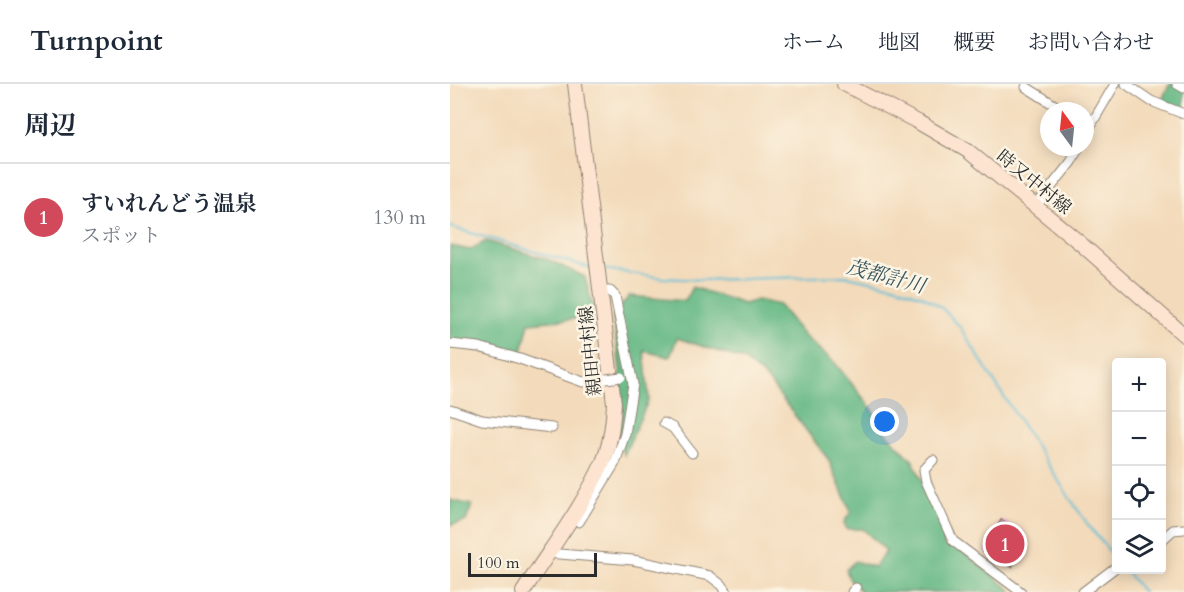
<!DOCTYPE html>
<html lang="ja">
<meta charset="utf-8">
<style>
:root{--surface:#fff;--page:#f2f2f3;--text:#1f2937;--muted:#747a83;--line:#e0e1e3;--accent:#d1495b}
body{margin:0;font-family:Cardo,"Noto Serif JP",serif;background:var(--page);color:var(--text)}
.controls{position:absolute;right:18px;bottom:18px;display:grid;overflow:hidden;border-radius:6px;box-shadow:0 3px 15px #0003}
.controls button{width:54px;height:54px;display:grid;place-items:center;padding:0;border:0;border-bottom:2px solid var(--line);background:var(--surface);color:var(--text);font:30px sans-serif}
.compass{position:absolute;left:590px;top:18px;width:54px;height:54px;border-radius:50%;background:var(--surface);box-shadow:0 3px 15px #0003;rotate:345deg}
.scale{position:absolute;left:18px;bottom:15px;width:129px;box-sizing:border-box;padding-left:6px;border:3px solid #2b2b2b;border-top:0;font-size:16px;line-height:21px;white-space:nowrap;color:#2b2b2b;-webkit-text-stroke:4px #fcf5e5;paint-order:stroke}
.you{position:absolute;left:435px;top:338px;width:21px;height:21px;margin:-15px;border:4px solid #fff;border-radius:50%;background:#1a73e8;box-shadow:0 0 0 9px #1a73e833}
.badge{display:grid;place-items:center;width:39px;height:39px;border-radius:50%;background:var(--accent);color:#fff;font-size:20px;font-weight:700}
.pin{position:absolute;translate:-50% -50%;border:3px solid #fff;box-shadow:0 2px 6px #0006}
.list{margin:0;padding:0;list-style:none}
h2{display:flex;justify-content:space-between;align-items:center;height:78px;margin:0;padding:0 24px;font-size:26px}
h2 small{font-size:20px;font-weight:400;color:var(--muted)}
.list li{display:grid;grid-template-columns:39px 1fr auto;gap:18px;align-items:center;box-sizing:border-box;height:108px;padding:0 24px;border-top:2px solid var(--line)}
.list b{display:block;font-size:22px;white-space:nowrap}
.list p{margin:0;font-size:20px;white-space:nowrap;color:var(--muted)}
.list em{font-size:20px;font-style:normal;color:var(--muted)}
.icon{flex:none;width:33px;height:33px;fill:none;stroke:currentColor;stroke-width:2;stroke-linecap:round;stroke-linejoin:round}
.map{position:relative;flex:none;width:734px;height:508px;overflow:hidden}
header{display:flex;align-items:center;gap:36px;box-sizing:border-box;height:84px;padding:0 30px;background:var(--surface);border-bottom:2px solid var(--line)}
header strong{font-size:28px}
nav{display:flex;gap:33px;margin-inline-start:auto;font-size:21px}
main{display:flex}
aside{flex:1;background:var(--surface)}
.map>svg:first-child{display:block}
.forest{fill:#68b986;stroke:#4a7258;stroke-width:1.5}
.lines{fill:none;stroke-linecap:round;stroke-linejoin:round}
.stream{stroke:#58bdd7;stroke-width:2}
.building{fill:#e4a1c7}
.street-casing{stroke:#8f8272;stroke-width:11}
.secondary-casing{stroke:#8f8272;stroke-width:16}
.street{stroke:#fff;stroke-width:9}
.secondary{stroke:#fde4d1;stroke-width:14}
.street-bridge-casing{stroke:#8f8272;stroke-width:11;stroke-linecap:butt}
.street-bridge{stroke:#fff;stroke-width:9}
.labels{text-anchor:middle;stroke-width:5;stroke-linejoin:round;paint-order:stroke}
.street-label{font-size:18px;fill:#2b2b2b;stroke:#fcf5e5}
.water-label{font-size:20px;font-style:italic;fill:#38575f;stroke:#fcf5e5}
</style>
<header>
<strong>Turnpoint</strong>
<nav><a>ホーム</a><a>地図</a><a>概要</a><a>お問い合わせ</a></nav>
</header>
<main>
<aside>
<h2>周辺<small></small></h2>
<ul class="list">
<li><span class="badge">1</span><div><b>すいれんどう温泉</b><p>スポット</p></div><em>130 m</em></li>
</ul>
</aside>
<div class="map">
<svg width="734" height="508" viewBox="0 0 734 508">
<rect width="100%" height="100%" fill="#fcf5e5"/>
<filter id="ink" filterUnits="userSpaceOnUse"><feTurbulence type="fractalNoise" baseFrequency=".0167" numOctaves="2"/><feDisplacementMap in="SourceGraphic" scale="12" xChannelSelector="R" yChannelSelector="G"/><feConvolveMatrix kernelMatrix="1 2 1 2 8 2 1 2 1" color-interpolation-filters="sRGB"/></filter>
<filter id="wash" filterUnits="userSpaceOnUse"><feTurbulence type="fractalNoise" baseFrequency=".008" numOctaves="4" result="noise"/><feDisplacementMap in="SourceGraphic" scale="24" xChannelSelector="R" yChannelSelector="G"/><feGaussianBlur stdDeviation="1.35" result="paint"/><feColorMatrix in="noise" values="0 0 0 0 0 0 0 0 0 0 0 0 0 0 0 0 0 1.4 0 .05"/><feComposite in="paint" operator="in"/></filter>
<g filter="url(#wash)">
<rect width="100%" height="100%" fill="#f3daba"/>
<!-- forest -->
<path class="forest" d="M720 0H734V27L712 15Z
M36 157 99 176 135 193 143 224 124 235 79 239 70 275 0 260V162L20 166Z
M242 203 294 220 307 216 329 221 354 252 385 279 422 325 433 346 463 377 501 458 563 508H412L400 496 396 486 405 477 424 483 436 467 413 445H396L394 438 401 428 378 375 318 296 294 276 227 254 220 273 194 267 199 315 174 371 167 357 171 330 170 285 163 233 179 212 235 217Z
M0 416 22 421 16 437 0 441Z"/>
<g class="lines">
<!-- stream -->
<path class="stream" d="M0 143 141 184
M153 185 213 194 253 196 397 192 444 202 473 212 492 224 510 243 549 305 619 413 641 445 666 475
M675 486 693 508"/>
</g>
<g id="blocks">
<!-- building -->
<path class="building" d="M551 436 574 448 569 458 574 461 562 483 534 468Z"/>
</g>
</g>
<g filter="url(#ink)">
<use href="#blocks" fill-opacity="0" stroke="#8f8272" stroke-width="1.5"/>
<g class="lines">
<!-- street casing -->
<g class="street-casing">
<path id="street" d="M676 0 701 17 734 30
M727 0 734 4
M576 3 614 27
M635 51 665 0
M586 122 621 78 629 63
M0 260 29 263 70 275 133 298 156 295
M0 325 32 336 102 344
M214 339 223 344 242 369
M483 376 474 386 476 397 503 457 571 508
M129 438 165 379 175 350 183 300 165 212 160 207H151
M712 456 723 446 734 445
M97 469 183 476 260 492 273 502 276 508
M402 508 406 504
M633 508 666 483"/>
</g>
<!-- secondary casing -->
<g class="secondary-casing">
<path id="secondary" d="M394 0 468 38 518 67 630 159 734 251
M73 508C100 465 132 424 153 378 161 359 163 339 164 319L125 0"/>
</g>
<!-- street -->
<use href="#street" class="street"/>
<!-- secondary -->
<use href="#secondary" class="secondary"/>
<!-- street-bridge casing -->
<g class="street-bridge-casing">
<path id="street-bridge" d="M156 295 171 293"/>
</g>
<!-- street-bridge -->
<use href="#street-bridge" class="street-bridge"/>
</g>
</g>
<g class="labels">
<!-- street labels -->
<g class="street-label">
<text transform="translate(584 98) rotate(39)" y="6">時又中村線</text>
<text transform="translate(140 267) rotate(-96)" y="6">親田中村線</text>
</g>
<!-- water labels -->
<g class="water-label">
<text transform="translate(436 192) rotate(15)" y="7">茂都計川</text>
</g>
</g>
</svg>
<div class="controls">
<button>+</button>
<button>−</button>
<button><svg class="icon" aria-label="locate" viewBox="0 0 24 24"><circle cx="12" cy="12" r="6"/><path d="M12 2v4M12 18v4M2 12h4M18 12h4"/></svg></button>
<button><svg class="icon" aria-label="layers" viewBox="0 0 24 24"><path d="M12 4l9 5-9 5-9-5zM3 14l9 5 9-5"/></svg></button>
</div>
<svg class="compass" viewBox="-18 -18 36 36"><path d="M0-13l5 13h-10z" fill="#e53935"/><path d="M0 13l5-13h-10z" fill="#747a83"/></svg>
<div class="scale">100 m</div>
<div class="you"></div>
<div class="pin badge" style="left:555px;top:460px">1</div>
</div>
</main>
